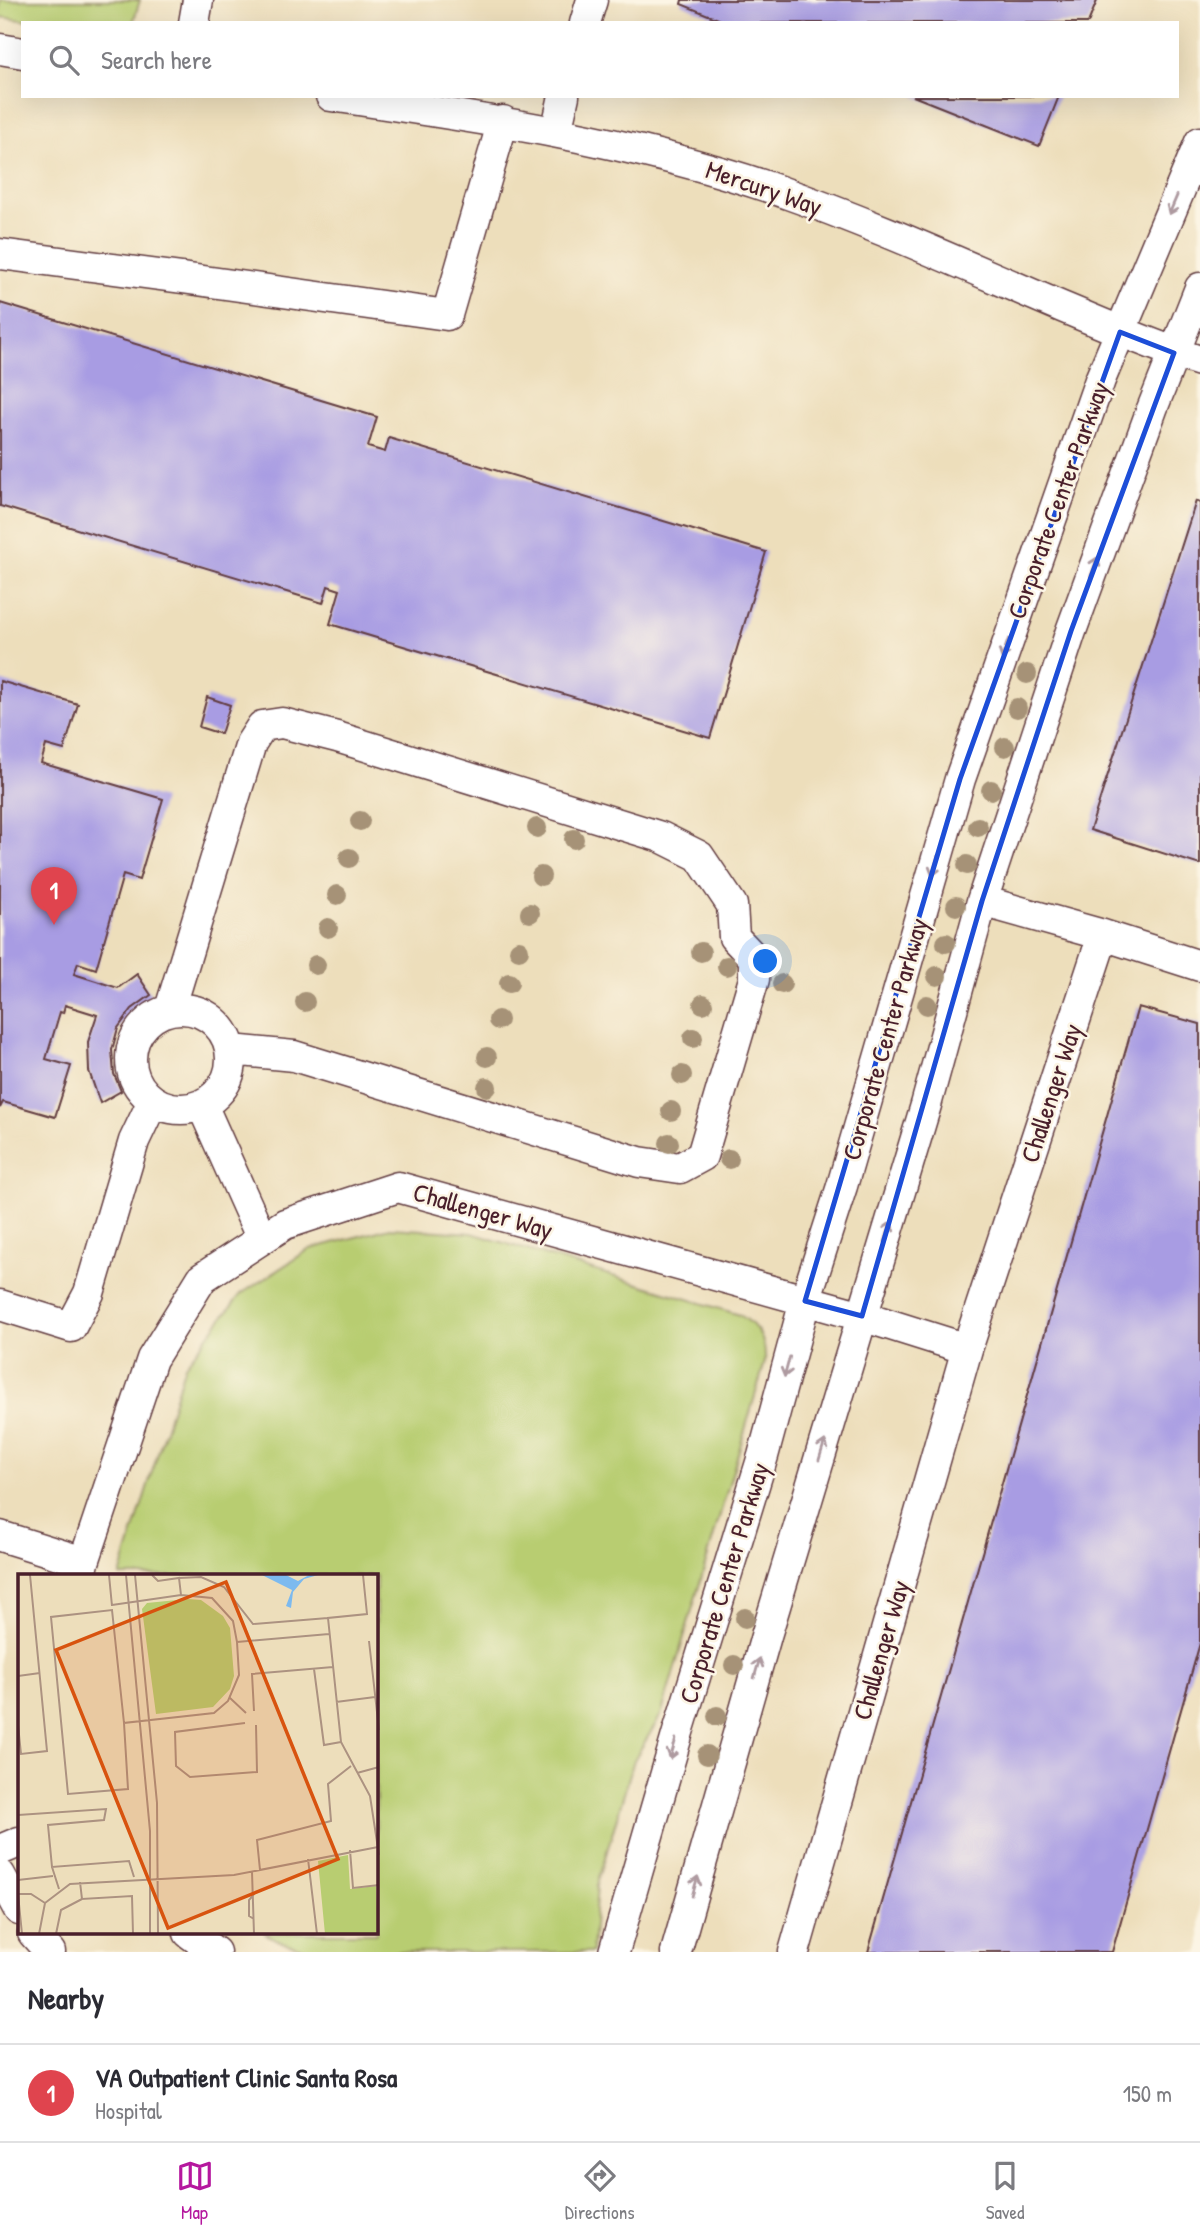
<!DOCTYPE html>
<style>
:root{--surface:#fff;--page:#f2f2f3;--text:#2b2b33;--muted:#7c7c81;--line:#e1e1e2;--accent:#b5179e}
body{margin:0;font-family:"Patrick Hand",sans-serif;background:var(--page);color:var(--text)}
.you{position:absolute;left:766px;top:962px;width:24px;height:24px;margin:-18px;border:5px solid #fff;border-radius:50%;background:#1a73e8;box-shadow:0 0 0 10px #1a73e833}
.badge{display:grid;place-items:center;width:46px;height:46px;border-radius:50%;background:var(--accent);color:#fff;font-size:23px;font-weight:700}
.pin{position:absolute;translate:-50% -58px;filter:drop-shadow(0 2px 4px #0008)}
.pin::after{content:'';position:absolute;top:37px;width:24px;height:21px;background:inherit;clip-path:polygon(0 0,100% 0,50% 100%)}
.list{margin:0;padding:0;list-style:none}
h2{display:flex;justify-content:space-between;align-items:center;height:91px;margin:0;padding:0 28px;font-size:30px}
h2 small{font-size:23px;font-weight:400;color:var(--muted)}
.list li{display:grid;grid-template-columns:46px 1fr auto;gap:21px;align-items:center;box-sizing:border-box;height:98px;padding:0 28px;border-top:2px solid var(--line)}
.list b{display:block;font-size:26px;white-space:nowrap}
.list p{margin:0;font-size:23px;white-space:nowrap;color:var(--muted)}
.list em{font-size:23px;font-style:normal;color:var(--muted)}
.icon{flex:none;width:38px;height:38px;fill:none;stroke:currentColor;stroke-width:2;stroke-linecap:round;stroke-linejoin:round}
.map{position:relative;flex:none;width:1200px;height:1952px;overflow:hidden}
.search{position:absolute;background:var(--surface);box-shadow:0 7px 28px #0002;left:21px;right:21px;top:21px;height:77px;display:flex;align-items:center;gap:18px;box-sizing:border-box;padding:0 24px;border-radius:0px;color:var(--muted);font-size:26px}
.sheet{height:189px;background:var(--surface)}
nav{display:flex;justify-content:space-around;align-items:center;box-sizing:border-box;height:98px;border-top:2px solid var(--line);background:var(--surface);font-size:19px;color:var(--muted)}
nav a{display:grid;justify-items:center;gap:4px}
nav .on{color:var(--accent)}
.map>svg:first-child{display:block}
.green{fill:#b8cd71;stroke:#81764e;stroke-width:2}
.building{fill:#a89ce3}
.lines{fill:none;stroke-linecap:round;stroke-linejoin:round}
.minor-casing{stroke:#623c41;stroke-width:33}
.minor{stroke:#fff;stroke-width:30}
.tree{fill:#a69277}
.oneway{stroke:#ae9aa0}
.marked{fill:none;stroke:#1d4ed8;stroke-width:5;stroke-linejoin:round}
.labels{text-anchor:middle;stroke-width:5;stroke-linejoin:round;paint-order:stroke}
.street-label{font-size:26px;fill:#4a1f2b;stroke:#fcf5e5}
.inset-road{fill:none;stroke:#ac9281;stroke-width:2}
.view{fill:#d8530f;fill-opacity:0.15;stroke:#d8530f;stroke-width:3.5}
.inset-edge{fill:none;stroke:#4a1f2b;stroke-width:3.5}
</style>
<div class="map">
<svg width="1200" height="1952" viewBox="0 0 1200 1952">
<rect width="100%" height="100%" fill="#fcf5e5"/>
<filter id="ink" filterUnits="userSpaceOnUse"><feTurbulence type="fractalNoise" baseFrequency=".0143" numOctaves="2"/><feDisplacementMap in="SourceGraphic" scale="14" xChannelSelector="R" yChannelSelector="G"/><feConvolveMatrix kernelMatrix="1 2 1 2 8 2 1 2 1" color-interpolation-filters="sRGB"/></filter>
<filter id="wash" filterUnits="userSpaceOnUse"><feTurbulence type="fractalNoise" baseFrequency=".00686" numOctaves="4" result="noise"/><feDisplacementMap in="SourceGraphic" scale="28" xChannelSelector="R" yChannelSelector="G"/><feGaussianBlur stdDeviation="1.57" result="paint"/><feColorMatrix in="noise" values="0 0 0 0 0 0 0 0 0 0 0 0 0 0 0 0 0 1.4 0 .05"/><feComposite in="paint" operator="in"/></filter>
<g filter="url(#wash)">
<rect width="100%" height="100%" fill="#eddebb"/>
<!-- green -->
<path class="green" d="M0 0H140L133 23H42L0 17Z
M390 1228 472 1233 740 1315C759 1327 766 1340 765 1362L661 1715 634 1760 597 1885 592 1952H317L282 1942 264 1933H376V1576H120L185 1365 241 1294 310 1249Z"/>
<g id="blocks">
<!-- building -->
<path class="building" d="M682 0H1095L1097 1 1088 23H728L681 4Z
M913 96H1059L1039 146Z
M0 303 377 417 368 447 385 452 389 438 766 552 710 738 330 624 340 590 328 586 323 603 0 506Z
M1196 501 1200 503V865L1090 830Z
M0 681 78 704 64 750 46 745 41 763 163 799 139 880 123 875 96 969 78 963 74 974 118 988 137 974 151 995 132 1009 118 1028 112 1050 114 1074 121 1091 100 1103 89 1071 88 1042 97 1015 65 1005 63 1013 60 1012 46 1059 71 1066 55 1117 3 1102 0 1108Z
M207 697 230 705 221 734 199 727Z
M1138 1007 1200 1024V1643L1112 1952H868Z"/>
</g>
</g>
<g filter="url(#ink)">
<use href="#blocks" fill-opacity="0" stroke="#623c41" stroke-width="2"/>
<g class="lines">
<!-- minor casing -->
<g class="minor-casing">
<path id="minor" d="M194 23 198 0
M585 23 592 0
M0 49 23 53
M331 96C482 118 632 140 777 190 874 224 968 267 1062 307 1108 326 1153 346 1200 361
M556 132 564 96
M0 254 182 278 447 315 503 121
M982 901 1103 935
M131 1059a50 50 0 1 1 100 0a50 50 0 1 1-100 0Z
M170 1009 251 743 262 726 282 723 337 737 661 837 699 856 732 905 734 937 754 958V979L702 1156 680 1168 639 1162 294 1056 231 1050
M202 1105 262 1239
M0 1305 71 1327 89 1293 134 1141 153 1101
M0 1536 84 1562
M81 1576 84 1562 152 1359 202 1278 285 1224 398 1187 862 1316 967 1349
M0 1850 19 1842
M0 1875 19 1910
M33 1933 50 1952
M189 1933 215 1952
M614 1952 678 1732 763 1456 805 1301 842 1186 960 779 1100 380 1200 142
M676 1952 766 1636 926 1105 982 901 1071 631 1152 409 1200 288
M794 1952 967 1349 1103 935 1200 966"/>
</g>
<!-- minor -->
<use href="#minor" class="minor"/>
</g>
<!-- trees -->
<g class="tree">
<circle cx="1027" cy="674" r="10"/>
<circle cx="1017" cy="708" r="10"/>
<circle cx="1005" cy="747" r="10"/>
<circle cx="991" cy="790" r="10"/>
<circle cx="360" cy="821" r="10"/>
<circle cx="978" cy="827" r="10"/>
<circle cx="537" cy="828" r="10"/>
<circle cx="574" cy="839" r="10"/>
<circle cx="349" cy="858" r="10"/>
<circle cx="967" cy="865" r="10"/>
<circle cx="541" cy="876" r="10"/>
<circle cx="337" cy="895" r="10"/>
<circle cx="956" cy="906" r="10"/>
<circle cx="530" cy="913" r="10"/>
<circle cx="328" cy="928" r="10"/>
<circle cx="946" cy="943" r="10"/>
<circle cx="519" cy="950" r="10"/>
<circle cx="701" cy="952" r="10"/>
<circle cx="316" cy="965" r="10"/>
<circle cx="727" cy="966" r="10"/>
<circle cx="937" cy="976" r="10"/>
<circle cx="509" cy="983" r="10"/>
<circle cx="782" cy="984" r="10"/>
<circle cx="305" cy="1002" r="10"/>
<circle cx="703" cy="1004" r="10"/>
<circle cx="927" cy="1005" r="10"/>
<circle cx="498" cy="1020" r="10"/>
<circle cx="693" cy="1038" r="10"/>
<circle cx="487" cy="1057" r="10"/>
<circle cx="682" cy="1075" r="10"/>
<circle cx="487" cy="1087" r="10"/>
<circle cx="671" cy="1111" r="10"/>
<circle cx="669" cy="1143" r="10"/>
<circle cx="729" cy="1159" r="10"/>
<circle cx="745" cy="1618" r="10"/>
<circle cx="734" cy="1665" r="10"/>
<circle cx="717" cy="1716" r="10"/>
<circle cx="707" cy="1755" r="10"/>
</g>
<!-- one-way arrows -->
<defs><path id="oneway-shaft" d="M-6 0H5M1.5-3L5.5 0L1.5 3" fill="none" stroke-width="1.6" stroke-linecap="round" stroke-linejoin="round" transform="scale(1.75)"/></defs>
<g class="oneway">
<use href="#oneway-shaft" transform="translate(1173 205) rotate(113)"/>
<use href="#oneway-shaft" transform="translate(1094 567) rotate(-70)"/>
<use href="#oneway-shaft" transform="translate(1005 649) rotate(109)"/>
<use href="#oneway-shaft" transform="translate(935 866) rotate(106)"/>
<use href="#oneway-shaft" transform="translate(888 1232) rotate(-73)"/>
<use href="#oneway-shaft" transform="translate(787 1367) rotate(105)"/>
<use href="#oneway-shaft" transform="translate(822 1450) rotate(-73)"/>
<use href="#oneway-shaft" transform="translate(757 1668) rotate(-74)"/>
<use href="#oneway-shaft" transform="translate(673 1749) rotate(106)"/>
<use href="#oneway-shaft" transform="translate(695 1886) rotate(-74)"/>
</g>
</g>
<!-- marked area -->
<path class="marked" d="M1120 332 1174 353 1071 631 982 901 862 1316 805 1301 960 779Z"/>
<g class="labels">
<!-- street labels -->
<g class="street-label">
<text transform="translate(764 188) rotate(19)" y="9">Mercury Way</text>
<text transform="translate(1058 500) rotate(-70)" y="9">Corporate Center Parkway</text>
<text transform="translate(885 1039) rotate(-74)" y="9">Corporate Center Parkway</text>
<text transform="translate(1051 1093) rotate(-72)" y="9">Challenger Way</text>
<text transform="translate(483 1211) rotate(16)" y="9">Challenger Way</text>
<text transform="translate(724 1583) rotate(-73)" y="9">Corporate Center Parkway</text>
<text transform="translate(881 1650) rotate(-74)" y="9">Challenger Way</text>
</g>
</g>
<!-- overview -->
<g transform="translate(18 1574)">
<rect width="360" height="360" fill="#eddebb"/>
<path d="M169 25 183 26 205 42 212 54 216 102 212 115 195 133 138 140 124 35 129 29ZM330 281 332 315 358 312 360 360H307L300 287Z" fill="#b8cd71"/>
<path d="M244 1H268L280 7 291 1H300L286 5 275 18 273 34 268 32 274 16Z" fill="#7cbaef"/>
<path class="inset-road" d="M91 1 94 32M108 1 132 257V360M117 1 139 229 140 360M134 1 140 7 161 4 163 21M345 1 349 40 310 44 323 168 352 222 361 281M161 4 183 3 206 13 235 50 310 44M94 31 163 21 194 24 215 47 219 68 221 101 210 127 196 139 106 149 110 215 50 220 33 43 94 36 106 149M351 67 361 156M219 68 311 60M296 95 306 171 323 168M0 102 22 99M212 124 228 139M318 128 357 123M236 137 234 100 315 93M227 149 157 158 158 192 172 203 239 198 238 151M0 151 3 180 29 177 12 1M339 199 361 193M0 241 88 235 86 246 30 251 34 293 111 287 116 303M332 276 335 314 361 311M290 285 299 360M34 293 41 315M242 296 239 266 313 247 310 210 333 192M234 298 236 360M0 306 35 302M62 308 64 325 114 322 115 360M236 345 231 342V326L236 320M4 360 0 320H13L27 329M21 360 27 329 52 310 216 301 360 273M38 360 43 336 64 325"/>
<path class="view" d="M208 8 320 285 150 354 38 76Z"/>
<rect width="360" height="360" class="inset-edge"/>
</g>
</svg>
<div class="you"></div>
<div class="pin badge" style="left:54px;top:925px;background:#e0444e">1</div>
<div class="search"><svg class="icon" aria-label="search" viewBox="0 0 24 24"><circle cx="10" cy="10" r="6"/><path d="M15 15l6 6"/></svg>Search here</div>
</div>
<section class="sheet">
<h2>Nearby<small></small></h2>
<ul class="list">
<li><span class="badge" style="background:#e0444e">1</span><div><b>VA Outpatient Clinic Santa Rosa</b><p>Hospital</p></div><em>150 m</em></li>
</ul>
</section>
<nav>
<a class="on"><svg class="icon" aria-label="map" viewBox="0 0 24 24"><path d="M3 6l6-2 6 2 6-2v14l-6 2-6-2-6 2zM9 4v14M15 6v14"/></svg>Map</a>
<a><svg class="icon" aria-label="directions" viewBox="0 0 24 24"><path d="M12 3l9 9-9 9-9-9zM9 14v-3h6M13 9l2 2-2 2"/></svg>Directions</a>
<a><svg class="icon" aria-label="saved" viewBox="0 0 24 24"><path d="M7 4h10v16l-5-4-5 4z"/></svg>Saved</a>
</nav>
